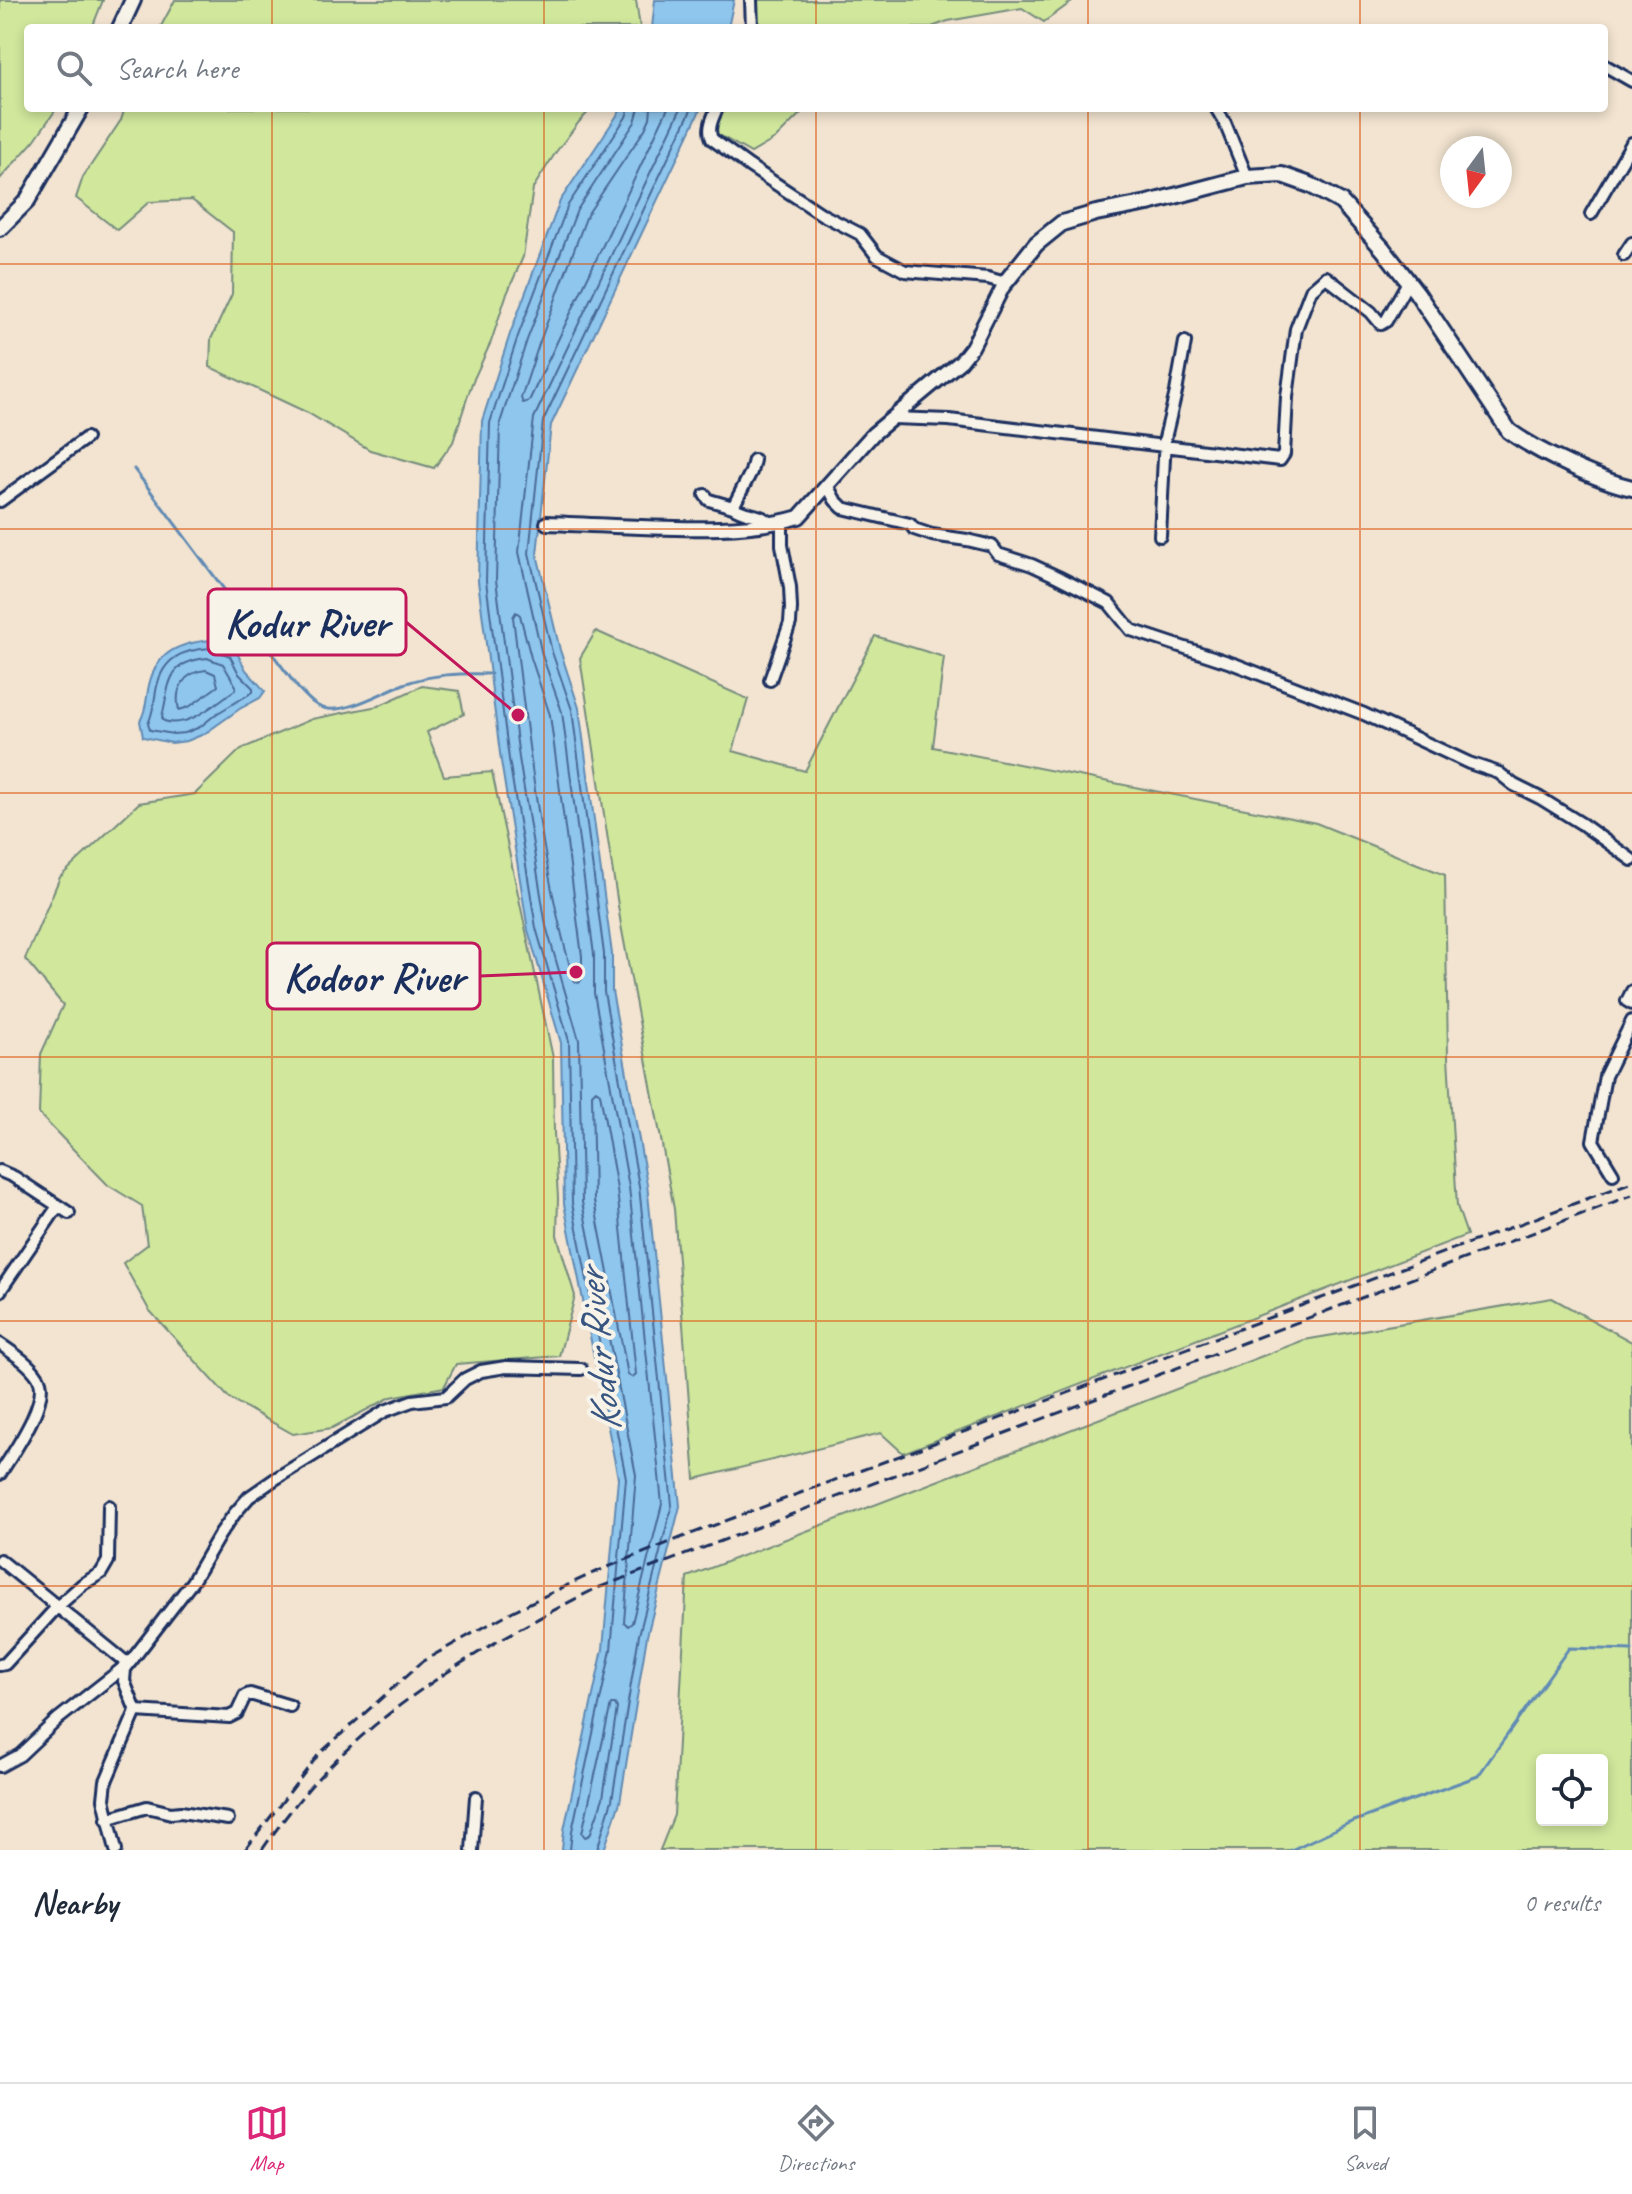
<!DOCTYPE html>
<style>
:root{--surface:#fff;--page:#f6f6f7;--text:#1f2937;--muted:#747a83;--line:#e0e1e3;--accent:#db2777}
body{margin:0;font-family:Caveat,sans-serif;background:var(--page);color:var(--text)}
.controls{position:absolute;right:24px;bottom:24px;display:grid;overflow:hidden;border-radius:8px;box-shadow:0 4px 12px #0003}
.controls button{width:72px;height:72px;display:grid;place-items:center;padding:0;border:0;border-bottom:2px solid var(--line);background:var(--surface);color:var(--text);font:40px sans-serif}
.compass{position:absolute;left:1440px;top:136px;width:72px;height:72px;border-radius:50%;background:var(--surface);box-shadow:0 4px 12px #0003;rotate:195deg}
.list{margin:0;padding:0;list-style:none}
h2{display:flex;justify-content:space-between;align-items:center;height:104px;margin:0;padding:0 32px;font-size:34px}
h2 small{font-size:26px;font-weight:400;color:var(--muted)}
.icon{flex:none;width:44px;height:44px;fill:none;stroke:currentColor;stroke-width:2;stroke-linecap:round;stroke-linejoin:round}
.map{position:relative;flex:none;width:1632px;height:1850px;overflow:hidden}
.search{position:absolute;background:var(--surface);box-shadow:0 4px 12px #0003;left:24px;right:24px;top:24px;height:88px;display:flex;align-items:center;gap:20px;box-sizing:border-box;padding:0 28px;border-radius:8px;color:var(--muted);font-size:30px}
.sheet{height:232px;background:var(--surface)}
nav{display:flex;justify-content:space-around;align-items:center;box-sizing:border-box;height:112px;border-top:2px solid var(--line);background:var(--surface);font-size:22px;color:var(--muted)}
nav a{display:grid;justify-items:center;gap:4px}
nav .on{color:var(--accent)}
.map>svg:first-child{display:block}
.green{fill:#d0e79c;stroke:#768b7d;stroke-width:2;fill-rule:evenodd}
.water{fill:#8fc6ed;stroke:#618ab4;stroke-width:2}
.lines{fill:none;stroke-linecap:round;stroke-linejoin:round}
.shore{stroke:#496b97;stroke-width:2}
.stream{stroke:#618ab4;stroke-width:3}
.minor-casing{stroke:#1b2f5e;stroke-width:16}
.tertiary-casing{stroke:#1b2f5e;stroke-width:18}
.secondary-casing{stroke:#1b2f5e;stroke-width:20}
.minor{stroke:#f7f3e8;stroke-width:10}
.tertiary{stroke:#f7f3e8;stroke-width:12}
.secondary{stroke:#f7f3e8;stroke-width:14}
.rail{stroke:#1b2f5e;stroke-width:3;stroke-dasharray:12 6;stroke-linecap:butt}
.grid{fill:none;stroke:#de5710;stroke-width:2;stroke-opacity:0.55}
.labels{text-anchor:middle;stroke-width:8;stroke-linejoin:round;paint-order:stroke}
.water-label{font-size:42px;font-style:italic;fill:#385582;stroke:#f7f3e8}
.leader{fill:none;stroke:#c2185b;stroke-width:3}
.callout-dot{fill:#c2185b;stroke:#f7f3e8;stroke-width:3}
.callout{fill:#f7f3e8;stroke:#c2185b;stroke-width:3}
.callout-label{font-size:42px;text-anchor:middle;font-weight:bold;fill:#1b2f5e}
</style>
<div class="map">
<svg width="1632" height="1850" viewBox="0 0 1632 1850">
<rect width="100%" height="100%" fill="#f2e4d0"/>
<filter id="ink" filterUnits="userSpaceOnUse"><feTurbulence type="fractalNoise" baseFrequency=".0125" numOctaves="2"/><feDisplacementMap in="SourceGraphic" scale="16" xChannelSelector="R" yChannelSelector="G"/><feConvolveMatrix kernelMatrix="1 2 1 2 8 2 1 2 1" color-interpolation-filters="sRGB"/></filter>
<g filter="url(#ink)">
<!-- green -->
<path class="green" d="M0 0H103L92 28H28V108H57L34 141 0 179Z
M175 0H636L640 28H160Z
M756 0H1074L1044 22 1022 8 948 21 929 28H756Z
M125 108H592L579 122 556 152 533 188 523 257 506 296 491 342 472 383 453 442 434 468 370 450 308 413 210 367 211 339 232 294 233 232 192 200 149 202 117 230 76 198 83 177 121 120Z
M722 108H806L775 139 751 153 716 133V119Z
M596 631 748 699 733 751 805 771 875 636 944 657 933 747 1316 823 1445 875 1448 1057 1457 1206 1467 1235 903 1453 881 1433 695 1479 674 1209 621 925 580 658Z
M422 686 459 691 464 714 427 732 444 776 492 772 553 1058 554 1133 558 1198 557 1235 575 1296 559 1356 456 1364 444 1387 391 1397 332 1428 293 1434 229 1398 149 1310 123 1263 147 1245 142 1206 108 1185 39 1114 41 1054 63 1005 25 959 60 877 139 803 195 794 241 749 312 719 378 706Z
M1552 1298 1632 1342V1850H660L674 1815 687 1577 1304 1340ZM1542 1760H1602V1820H1542Z"/>
<!-- water -->
<path class="water" d="M655 0H734L728 28H652Z
M622 108H701L551 425 537 554 560 650 579 708 612 954V991L647 1184 680 1506 647 1636 620 1802 604 1850H562L564 1830 603 1649 618 1478 564 1204 561 1043 528 930 501 761 478 581 482 421 510 334 560 201Z
M211 640 235 649 246 670 265 691 260 698 241 708 204 734 187 741 172 743 143 737 140 721C147 709 146 698 149 685 157 651 180 643 211 640Z"/>
<g class="lines">
<!-- shore -->
<path class="shore" d="M639 108 635 122 577 210 527 340 500 423 496 580 519 758 546 926 579 1040 582 1202 636 1475 624 1622 628 1626 632 1623 662 1504 629 1187 594 993V955L562 712 542 655 519 552 534 418 681 108
M651 108 650 118 645 129 587 215 539 344 521 398 523 403 529 401 668 108
M516 612 520 615 531 658 550 715 582 956V979L579 983 574 981C540 863 528 738 513 617Z
M210 648 230 656 239 674 253 688V692L216 714 200 727 185 733 173 734 150 730 148 724C154 711 154 700 157 686 164 657 183 650 210 648Z
M207 658 223 664 236 686 235 690C215 703 189 729 164 721L162 717C170 684 166 662 207 658Z
M206 670 215 674 218 686 189 707 179 710C174 689 184 672 206 670Z
M596 1090 600 1093 617 1189 636 1374 633 1378 628 1375 594 1201 592 1094Z
M611 1704H615L617 1708 603 1798 590 1835 585 1837 582 1833Z
M570 1850 572 1831 611 1650 626 1478 572 1203 569 1041 536 928 509 759 486 581 490 423 518 336 568 205 626 117 629 108
M597 1850 612 1800 639 1635 672 1505 639 1186 604 992V954L572 710 552 652 529 553 543 421 692 108"/>
<!-- stream -->
<path class="stream" d="M134 469 298 688C307 697 315 708 328 709 351 711 382 692 404 684 432 674 461 673 491 674
M1291 1850 1349 1823 1478 1776 1569 1648 1632 1650"/>
<!-- minor casing -->
<g class="minor-casing">
<path id="minor" d="M751 0 752 28
M1604 65 1632 81
M717 108C713 118 707 128 712 139L749 166 823 215 860 234 877 256 905 271 988 278 1005 283
M1216 108 1225 123 1247 177
M1591 214 1632 143
M1624 255 1632 243
M893 418 949 420 1280 460 1284 454 1287 397 1296 329 1311 290 1326 277 1371 312 1381 324 1386 321 1408 282
M754 460 751 472 733 507C746 516 762 513 771 524
M827 485 835 500 843 508 910 524 914 529 932 535 967 540 992 546 998 554 1032 565 1058 577 1109 603 1131 630 1234 664 1364 714 1469 763 1499 773 1514 785 1540 798 1582 824 1632 860
M705 495 709 500 733 507
M0 501 86 438
M1160 536 1165 438 1176 392 1185 342
M770 680 790 623 791 608 790 587 782 545V522
M1632 991 1627 1001 1632 1004
M0 1171 14 1177 69 1213
M1613 1174 1593 1141 1605 1076 1632 1021
M0 1291 58 1206
M0 1344C13 1353 30 1364 38 1377 52 1399 12 1454 0 1474
M0 1560 128 1664 58 1719 20 1755 0 1766
M0 1665 5 1664 57 1607 83 1584 101 1573 108 1561 109 1506
M136 1711 229 1717 237 1713 245 1696 250 1694 290 1706
M107 1819 147 1807 171 1813 181 1812 228 1819
M116 1850 104 1799 106 1781 136 1711 124 1681 125 1669 192 1582 220 1534 235 1513 249 1497 275 1479 385 1411 412 1401 446 1397 465 1379 481 1371 506 1367 581 1369
M472 1850 476 1797"/>
</g>
<!-- tertiary casing -->
<g class="tertiary-casing">
<path id="tertiary" d="M547 523C605 525 662 530 720 528 747 527 773 525 799 517L873 434 961 361 972 347 1005 283"/>
</g>
<!-- secondary casing -->
<g class="secondary-casing">
<path id="secondary" d="M120 28 133 0
M0 228 27 201 81 108
M1005 283 1036 244 1062 223 1096 213 1148 203 1247 177 1282 175 1310 185 1341 202 1383 249 1417 293 1509 431C1538 452 1597 480 1632 488"/>
</g>
<!-- minor -->
<use href="#minor" class="minor"/>
<!-- tertiary -->
<use href="#tertiary" class="tertiary"/>
<!-- secondary -->
<use href="#secondary" class="secondary"/>
<!-- rail -->
<path class="rail" d="M245 1850 319 1754 423 1661 513 1611 593 1573 688 1535 1632 1182
M262 1850C277 1828 293 1807 310 1787 388 1700 492 1641 595 1589L1632 1195"/>
</g>
</g>
<!-- grid -->
<path class="grid" d="M272 0V28M544 0V28M816 0V28M1088 0V28M1360 0V28M272 108V1850M544 108V1850M816 108V1850M1088 108V1850M1360 108V1850M0 264H1632M0 529H1632M0 793H1632M0 1057H1632M0 1321H1632M0 1586H1632"/>
<g class="labels">
<!-- water labels -->
<g class="water-label">
<text transform="translate(597 1351) rotate(-96)" y="15">Kodur River</text>
</g>
</g>
<!-- callouts -->
<path class="leader" d="M518 715L406 622M576 972L480 976"/>
<g class="callout-dot">
<circle cx="518" cy="715" r="8"/>
<circle cx="576" cy="972" r="8"/>
</g>
<g class="callout">
<rect x="208" y="589" width="198" height="66" rx="8"/>
<rect x="267" y="943" width="213" height="66" rx="8"/>
</g>
<g class="callout-label">
<text x="307" y="637">Kodur River</text>
<text x="374" y="991">Kodoor River</text>
</g>
</svg>
<div class="controls">
<button><svg class="icon" aria-label="locate" viewBox="0 0 24 24"><circle cx="12" cy="12" r="6"/><path d="M12 2v4M12 18v4M2 12h4M18 12h4"/></svg></button>
</div>
<svg class="compass" viewBox="-18 -18 36 36"><path d="M0-13l5 13h-10z" fill="#e53935"/><path d="M0 13l5-13h-10z" fill="#747a83"/></svg>
<div class="search"><svg class="icon" aria-label="search" viewBox="0 0 24 24"><circle cx="10" cy="10" r="6"/><path d="M15 15l6 6"/></svg>Search here</div>
</div>
<section class="sheet">
<h2>Nearby<small>0 results</small></h2>
<ul class="list">
</ul>
</section>
<nav>
<a class="on"><svg class="icon" aria-label="map" viewBox="0 0 24 24"><path d="M3 6l6-2 6 2 6-2v14l-6 2-6-2-6 2zM9 4v14M15 6v14"/></svg>Map</a>
<a><svg class="icon" aria-label="directions" viewBox="0 0 24 24"><path d="M12 3l9 9-9 9-9-9zM9 14v-3h6M13 9l2 2-2 2"/></svg>Directions</a>
<a><svg class="icon" aria-label="saved" viewBox="0 0 24 24"><path d="M7 4h10v16l-5-4-5 4z"/></svg>Saved</a>
</nav>
